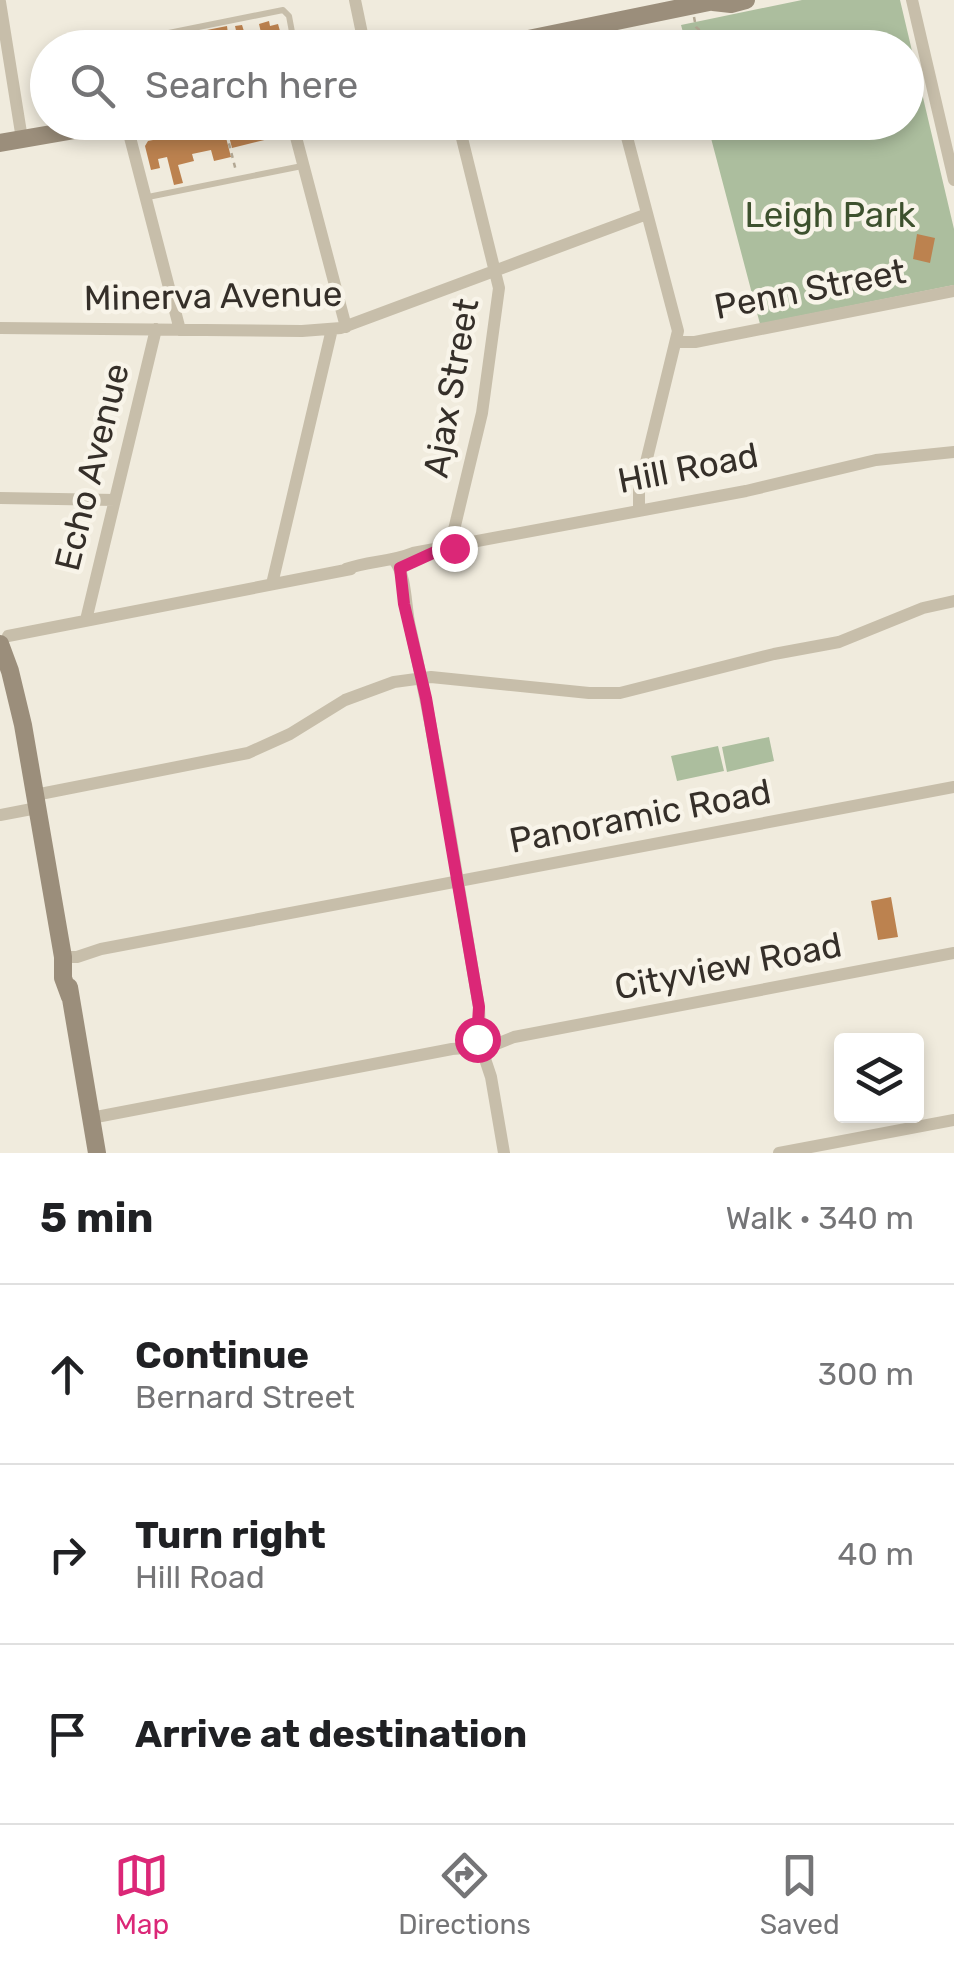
<!DOCTYPE html>
<meta charset="utf-8">
<style>
:root{--surface:#fff;--page:#f6f6f6;--text:#202124;--muted:#757577;--line:#e0e0e0;--accent:#db2777}
body{margin:0;font-family:Rubik,sans-serif;background:var(--page);color:var(--text)}
.controls{position:absolute;right:30px;bottom:30px;display:grid;overflow:hidden;border-radius:10px;box-shadow:0 5px 15px #0003}
.controls button{width:90px;height:90px;display:grid;place-items:center;padding:0;border:0;border-bottom:2px solid var(--line);background:var(--surface);color:var(--text);font:50px sans-serif}
.stop{position:absolute;width:30px;height:30px;margin:-22px;border:8px solid #db2777;border-radius:50%;background:#fff}
.stop.end{background:#db2777;border-color:#fff;box-shadow:0 2px 10px #0008}
.list{margin:0;padding:0;list-style:none}
h2{display:flex;justify-content:space-between;align-items:center;height:130px;margin:0;padding:0 40px;font-size:42px}
h2 small{font-size:32px;font-weight:400;color:var(--muted)}
.list li{display:grid;grid-template-columns:65px 1fr auto;gap:30px;align-items:center;box-sizing:border-box;height:180px;padding:0 40px;border-top:2px solid var(--line)}
.list b{display:block;font-size:38px;white-space:nowrap}
.list p{margin:0;font-size:32px;white-space:nowrap;color:var(--muted)}
.list em{font-size:32px;font-style:normal;color:var(--muted)}
.icon{flex:none;width:55px;height:55px;fill:none;stroke:currentColor;stroke-width:2;stroke-linecap:round;stroke-linejoin:round}
.map{position:relative;flex:none;width:954px;height:1153px;overflow:hidden}
.search{position:absolute;background:var(--surface);box-shadow:0 5px 15px #0003;left:30px;right:30px;top:30px;height:110px;display:flex;align-items:center;gap:25px;box-sizing:border-box;padding:0 35px;border-radius:55px;color:var(--muted);font-size:38px}
.sheet{height:670px;background:var(--surface)}
nav{display:flex;justify-content:space-around;align-items:center;box-sizing:border-box;height:140px;border-top:2px solid var(--line);background:var(--surface);font-size:28px;color:var(--muted)}
nav a{display:grid;justify-items:center;gap:5px}
nav .on{color:var(--accent)}
.map>svg:first-child{display:block}
.green{fill:#acbe9e}
.building{fill:#bc824f}
.lines{fill:none;stroke-linecap:round;stroke-linejoin:round}
.path{stroke:#b3a894;stroke-width:2.5;stroke-dasharray:5 5;stroke-linecap:butt}
.lane{stroke:#c7beaa;stroke-width:6}
.street{stroke:#c7beaa;stroke-width:12}
.secondary{stroke:#9b8e7b;stroke-width:18}
.route{stroke:#db2777;stroke-width:12}
.labels{text-anchor:middle;stroke-width:9;stroke-linejoin:round;paint-order:stroke}
.park-label{font-size:35px;fill:#3d512e;stroke:#f8f4e9}
.street-label{font-size:35px;fill:#352f29;stroke:#f8f4e9}
</style>
<div class="map">
<svg width="954" height="1153" viewBox="0 0 954 1153">
<rect width="100%" height="100%" fill="#f0ebdd"/>
<!-- green -->
<path class="green" d="M802 0H900L954 229V285L760 324 707 123 906 122V48L687 47 681 25Z
M769 737 774 761 727 772 722 747Z
M718 746 724 771 677 781 671 756Z"/>
<!-- building -->
<path class="building" d="M269 21 270 26 278 24 280 31 288 30 292 48H240L235 26 242 25 248 44 263 41 259 24Z
M227 26 228 34 221 36V39L229 37 232 48H199L209 44 207 30Z
M239 122H277L281 136 232 148 226 125Z
M223 126 231 157 214 161 211 150 192 154 194 161 178 165 183 183 174 185 167 157 158 159 160 168 151 170 145 146 148 141Z
M917 234 935 238 930 263 913 259Z
M891 897 898 937 878 940 871 901Z"/>
<g class="lines">
<!-- path -->
<path class="path" d="M694 17 696 27 719 48
M224 124 236 171"/>
<!-- lane -->
<path class="lane" d="M126 48 129 41 283 10 289 16 295 48
M148 197 302 166"/>
<!-- street -->
<path class="street" d="M355 0 365 48
M912 0 954 180
M0 2 22 139
M598 25 604 48
M126 122 180 330
M292 122 346 327
M623 122 678 331 639 491V511
M0 328 302 331 341 328 647 214
M676 342H695L954 291
M0 498 115 500
M454 548 453 534 482 413 499 288 458 122
M395 561C407 578 405 606 410 627 439 753 457 880 479 1007L480 1035
M346 569C368 561 391 562 413 553L746 491 876 460 954 452
M272 584 332 329
M86 620 156 329
M8 636 351 569
M35 795 248 753 290 734 345 700 394 682 431 677 589 693H620L774 654 839 642 923 608 954 601
M0 815 37 808
M63 957H77L101 949 954 787
M494 1045 514 1037 954 953
M482 1050 491 1077 504 1153
M91 1118 452 1049 479 1047
M779 1153 954 1120"/>
<!-- secondary -->
<path class="secondary" d="M713 2 731 4 746 0
M485 48 719 0
M0 143 121 122
M0 644 10 671 23 725 63 957V978L70 997
M69 987 97 1153"/>
</g>
<g class="lines">
<!-- route -->
<path class="route" d="M454 548 435 552 400 568 404 604 426 698 479 1007 477 1039"/>
</g>
<g class="labels">
<!-- park labels -->
<g class="park-label">
<text x="830" y="227">Leigh Park</text>
</g>
<!-- street labels -->
<g class="street-label">
<text transform="translate(810 289) rotate(-11)" y="12">Penn Street</text>
<text transform="translate(213 296) rotate(-1)" y="12">Minerva Avenue</text>
<text transform="translate(451 388) rotate(-80)" y="12">Ajax Street</text>
<text transform="translate(92 467) rotate(-76)" y="12">Echo Avenue</text>
<text transform="translate(688 468) rotate(-11)" y="12">Hill Road</text>
<text transform="translate(640 816) rotate(-11)" y="12">Panoramic Road</text>
<text transform="translate(728 966) rotate(-11)" y="12">Cityview Road</text>
</g>
</g>
</svg>
<div class="controls">
<button><svg class="icon" aria-label="layers" viewBox="0 0 24 24"><path d="M12 4l9 5-9 5-9-5zM3 14l9 5 9-5"/></svg></button>
</div>
<div class="stop" style="left:477px;top:1039px"></div>
<div class="stop end" style="left:454px;top:548px"></div>
<div class="search"><svg class="icon" aria-label="search" viewBox="0 0 24 24"><circle cx="10" cy="10" r="6"/><path d="M15 15l6 6"/></svg>Search here</div>
</div>
<section class="sheet">
<h2>5 min<small>Walk · 340 m</small></h2>
<ul class="list">
<li><svg class="icon" aria-label="ahead" viewBox="0 0 24 24"><path d="M12 20V5M6 11l6-6 6 6"/></svg><div><b>Continue</b><p>Bernard Street</p></div><em>300 m</em></li>
<li><svg class="icon" aria-label="right" viewBox="0 0 24 24"><path d="M7 20v-9h11M14 6l5 5-5 5"/></svg><div><b>Turn right</b><p>Hill Road</p></div><em>40 m</em></li>
<li><svg class="icon" aria-label="arrive" viewBox="0 0 24 24"><path d="M6 21V4h12l-3 4 3 4H6"/></svg><div><b>Arrive at destination</b></div></li>
</ul>
</section>
<nav>
<a class="on"><svg class="icon" aria-label="map" viewBox="0 0 24 24"><path d="M3 6l6-2 6 2 6-2v14l-6 2-6-2-6 2zM9 4v14M15 6v14"/></svg>Map</a>
<a><svg class="icon" aria-label="directions" viewBox="0 0 24 24"><path d="M12 3l9 9-9 9-9-9zM9 14v-3h6M13 9l2 2-2 2"/></svg>Directions</a>
<a><svg class="icon" aria-label="saved" viewBox="0 0 24 24"><path d="M7 4h10v16l-5-4-5 4z"/></svg>Saved</a>
</nav>
